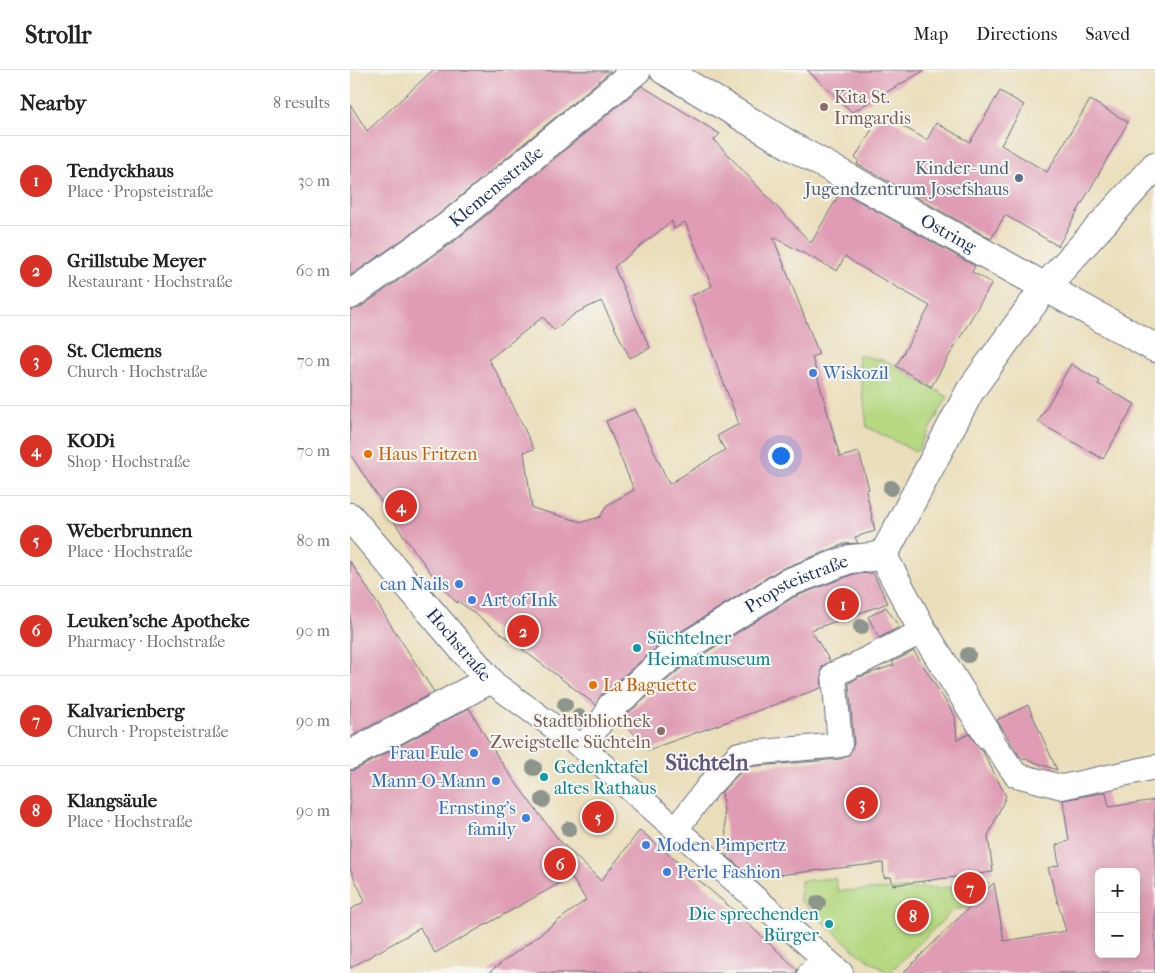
<!DOCTYPE html>
<meta charset="utf-8">
<style>
:root{--surface:#fff;--page:#f2f2f2;--text:#222;--muted:#767676;--line:#e0e0e0;--accent:#d93025}
body{margin:0;font-family:"IM FELL French Canon",serif;background:var(--page);color:var(--text)}
.controls{position:absolute;right:15px;bottom:15px;display:grid;overflow:hidden;border-radius:8px;box-shadow:0 2px 12px #0003}
.controls button{width:45px;height:45px;display:grid;place-items:center;padding:0;border:0;border-bottom:1px solid var(--line);background:var(--surface);color:var(--text);font:25px sans-serif}
.you{position:absolute;left:430px;top:385px;width:18px;height:18px;margin:-12px;border:4px solid #fff;border-radius:50%;background:#1a73e8;box-shadow:0 0 0 8px #1a73e833}
.badge{display:grid;place-items:center;width:32px;height:32px;border-radius:50%;background:var(--accent);color:#fff;font-size:16px;font-weight:700}
.pin{position:absolute;translate:-50% -50%;border:2px solid #fff;box-shadow:0 1px 5px #0006}
.list{margin:0;padding:0;list-style:none}
h2{display:flex;justify-content:space-between;align-items:center;height:65px;margin:0;padding:0 20px;font-size:21px}
h2 small{font-size:16px;font-weight:400;color:var(--muted)}
.list li{display:grid;grid-template-columns:32px 1fr auto;gap:15px;align-items:center;box-sizing:border-box;height:90px;padding:0 20px;border-top:1px solid var(--line)}
.list b{display:block;font-size:19px;white-space:nowrap}
.list p{margin:0;font-size:16px;white-space:nowrap;color:var(--muted)}
.list em{font-size:16px;font-style:normal;color:var(--muted)}
.map{position:relative;flex:none;width:805px;height:903px;overflow:hidden}
header{display:flex;align-items:center;gap:30px;box-sizing:border-box;height:70px;padding:0 25px;background:var(--surface);border-bottom:1px solid var(--line)}
header strong{font-size:24px}
nav{display:flex;gap:28px;margin-inline-start:auto;font-size:18px}
main{display:flex}
aside{flex:1;background:var(--surface)}
.map>svg:first-child{display:block}
.green{fill:#b5d881;stroke:#688470}
.building{fill:#df9cb4;fill-rule:evenodd}
.lines{fill:none;stroke-linecap:round;stroke-linejoin:round}
.pedestrian-casing{stroke:#636c7e;stroke-width:26}
.minor-casing{stroke:#636c7e;stroke-width:30}
.pedestrian{stroke:#fff;stroke-width:24}
.minor{stroke:#fff;stroke-width:28}
.tree{fill:#8e958c}
.education-dot{fill:#8d6e63;stroke:#f6f6f2;stroke-width:2}
.service-dot{fill:#5c6f8a;stroke:#f6f6f2;stroke-width:2}
.shop-dot{fill:#3f7fe0;stroke:#f6f6f2;stroke-width:2}
.food-dot{fill:#e8710a;stroke:#f6f6f2;stroke-width:2}
.culture-dot{fill:#0f9aa8;stroke:#f6f6f2;stroke-width:2}
.labels{text-anchor:middle;stroke-width:4;stroke-linejoin:round;paint-order:stroke}
.education-label{font-size:18px;fill:#785e54;stroke:#f6f6f2;text-anchor:start}
.service-label{font-size:18px;fill:#4e5e75;stroke:#f6f6f2;text-anchor:end}
.street-label{font-size:18px;fill:#1b2f5e;stroke:#f6f6f2}
.shop-label{font-size:18px;fill:#366cbe;stroke:#f6f6f2;text-anchor:start}
.food-label{font-size:18px;fill:#c56008;stroke:#f6f6f2;text-anchor:start}
.culture-label{font-size:18px;fill:#0d838f;stroke:#f6f6f2;text-anchor:start}
.district-label{font-size:22px;font-weight:bold;fill:#60557c;stroke:#f6f6f2}
</style>
<header>
<strong>Strollr</strong>
<nav><a>Map</a><a>Directions</a><a>Saved</a></nav>
</header>
<main>
<aside>
<h2>Nearby<small>8 results</small></h2>
<ul class="list">
<li><span class="badge">1</span><div><b>Tendyckhaus</b><p>Place · Propsteistraße</p></div><em>30 m</em></li>
<li><span class="badge">2</span><div><b>Grillstube Meyer</b><p>Restaurant · Hochstraße</p></div><em>60 m</em></li>
<li><span class="badge">3</span><div><b>St. Clemens</b><p>Church · Hochstraße</p></div><em>70 m</em></li>
<li><span class="badge">4</span><div><b>KODi</b><p>Shop · Hochstraße</p></div><em>70 m</em></li>
<li><span class="badge">5</span><div><b>Weberbrunnen</b><p>Place · Hochstraße</p></div><em>80 m</em></li>
<li><span class="badge">6</span><div><b>Leuken'sche Apotheke</b><p>Pharmacy · Hochstraße</p></div><em>90 m</em></li>
<li><span class="badge">7</span><div><b>Kalvarienberg</b><p>Church · Propsteistraße</p></div><em>90 m</em></li>
<li><span class="badge">8</span><div><b>Klangsäule</b><p>Place · Hochstraße</p></div><em>90 m</em></li>
</ul>
</aside>
<div class="map">
<svg width="805" height="903" viewBox="0 0 805 903">
<rect width="100%" height="100%" fill="#f6f6f2"/>
<filter id="ink" filterUnits="userSpaceOnUse"><feTurbulence type="fractalNoise" baseFrequency=".02" numOctaves="2"/><feDisplacementMap in="SourceGraphic" scale="10" xChannelSelector="R" yChannelSelector="G"/><feConvolveMatrix kernelMatrix="1 2 1 2 8 2 1 2 1" color-interpolation-filters="sRGB"/></filter>
<filter id="wash" filterUnits="userSpaceOnUse"><feTurbulence type="fractalNoise" baseFrequency=".0096" numOctaves="4" result="noise"/><feDisplacementMap in="SourceGraphic" scale="20" xChannelSelector="R" yChannelSelector="G"/><feGaussianBlur stdDeviation="1.12" result="paint"/><feColorMatrix in="noise" values="0 0 0 0 0 0 0 0 0 0 0 0 0 0 0 0 0 1.4 0 .05"/><feComposite in="paint" operator="in"/></filter>
<g filter="url(#wash)">
<rect width="100%" height="100%" fill="#eadeba"/>
<!-- green -->
<path class="green" d="M508 285 537 291 598 327 566 382 517 357Z
M485 808 488 821 609 817 613 829 626 828V836L603 840 539 903 509 884 450 831 451 811Z"/>
<g id="blocks">
<!-- building -->
<path class="building" d="M83 0 261 1 88 145 0 206V34L17 61Z
M457 0H575L502 42Z
M292 16 370 64 364 70 461 173 491 121 625 196 622 202 642 213 581 317 546 296 580 236 506 194 495 186 487 201 423 167 469 284 462 287 490 387 509 382 519 419 516 420 525 461 505 467 508 473 494 474 429 500 311 574 251 625 246 635 108 531 107 533 89 514 51 462 0 384V240L9 238 106 170ZM322 151 324 159 335 152 362 216 341 226 389 354 367 366 375 380 319 414 285 339 256 351 284 420 257 435 250 447 232 452 182 438 174 382 184 379 147 303 138 290 193 247 204 260 226 243 251 231 280 288 300 278 264 197Z
M650 21 674 35 651 75 697 102 740 30 778 52 708 176 655 145 641 169 507 94 509 90 505 88 531 44 577 70 586 53 620 72Z
M721 294 750 311 748 314 785 334 753 389 688 352Z
M0 491 84 622 0 667Z
M523 503 538 533 461 560 480 591 472 597 471 618 298 680 271 649 330 599 444 527 504 504Z
M536 537 549 557 529 568 518 547Z
M564 581 605 646 607 670 619 664 632 680 656 726 638 766 643 802 543 815 541 807 534 808 533 793 402 808 378 787 372 722 395 697 491 689 498 686 504 674 499 613 509 607 544 595 542 592Z
M678 635 707 700 670 687 647 650Z
M119 638 149 689 171 720 208 769 251 811 290 760 380 837 447 899V903H138L236 830 221 807 85 883 70 858 0 898V840L15 831 0 799V701L7 699Z
M756 722 759 737 805 730V903H553L644 813 654 871 716 861 698 798 709 795 706 775 719 771 713 730ZM749 802H786V884H749Z"/>
</g>
</g>
<g filter="url(#ink)">
<use href="#blocks" fill-opacity="0" stroke="#636c7e" stroke-width="1"/>
<g class="lines">
<!-- pedestrian casing -->
<g class="pedestrian-casing">
<path id="pedestrian" d="M509 593 573 561
M139 610 233 678 491 903
M638 665 666 705 712 717 805 697
M233 678 261 637
M327 758 358 717 389 684 490 675 484 604 498 598
M460 903 474 888"/>
</g>
<!-- minor casing -->
<g class="minor-casing">
<g id="minor">
<path id="s1" d="M314 0 443 77 805 278"/>
<path id="s2" d="M0 225 97 157 287 0"/>
<path id="s3" d="M0 447 139 610 0 685"/>
<path id="s4" d="M261 637 321 586 437 513 500 489 533 486"/>
<path d="M638 665 573 561 533 486 620 321 695 217 805 96"/>
</g>
</g>
<!-- pedestrian -->
<use href="#pedestrian" class="pedestrian"/>
<!-- minor -->
<use href="#minor" class="minor"/>
</g>
<!-- trees -->
<g class="tree">
<circle cx="541" cy="418" r="8"/>
<circle cx="511" cy="557" r="8"/>
<circle cx="618" cy="585" r="8"/>
<circle cx="215" cy="635" r="8"/>
<circle cx="229" cy="647" r="8"/>
<circle cx="184" cy="698" r="8"/>
<circle cx="193" cy="730" r="8"/>
<circle cx="239" cy="751" r="8"/>
<circle cx="219" cy="759" r="8"/>
<circle cx="468" cy="833" r="8"/>
</g>
</g>
<!-- markers -->
<g class="education-dot">
<circle cx="474" cy="37" r="5"/>
<circle cx="311" cy="661" r="5"/>
</g>
<circle class="service-dot" cx="669" cy="108" r="5"/>
<g class="shop-dot">
<circle cx="463" cy="303" r="5"/>
<circle cx="109" cy="514" r="5"/>
<circle cx="122" cy="530" r="5"/>
<circle cx="124" cy="683" r="5"/>
<circle cx="146" cy="711" r="5"/>
<circle cx="176" cy="748" r="5"/>
<circle cx="296" cy="775" r="5"/>
<circle cx="317" cy="802" r="5"/>
</g>
<g class="food-dot">
<circle cx="18" cy="384" r="5"/>
<circle cx="243" cy="615" r="5"/>
</g>
<g class="culture-dot">
<circle cx="287" cy="578" r="5"/>
<circle cx="194" cy="707" r="5"/>
<circle cx="479" cy="854" r="5"/>
</g>
<g class="labels">
<!-- education labels -->
<g class="education-label">
<text x="484" y="33">Kita St.<tspan x="484" dy="21">Irmgardis</tspan></text>
<text x="301" y="657" text-anchor="end">Stadtbibliothek<tspan x="301" dy="21">Zweigstelle Süchteln</tspan></text>
</g>
<!-- service labels -->
<g class="service-label">
<text x="659" y="104">Kinder- und<tspan x="659" dy="21">Jugendzentrum Josefshaus</tspan></text>
</g>
<!-- street labels -->
<g class="street-label">
<text dy="6" stroke="none"><textPath href="#s2" startOffset="182">Klemensstraße</textPath></text>
<text dy="6" stroke="none"><textPath href="#s1" startOffset="328">Ostring</textPath></text>
<text dy="6" stroke="none"><textPath href="#s4" startOffset="224">Propsteistraße</textPath></text>
<text dy="6" stroke="none"><textPath href="#s3" startOffset="168">Hochstraße</textPath></text>
</g>
<!-- shop labels -->
<g class="shop-label">
<text x="473" y="309">Wiskozil</text>
<text x="99" y="520" text-anchor="end">can Nails</text>
<text x="132" y="536">Art of Ink</text>
<text x="114" y="689" text-anchor="end">Frau Eule</text>
<text x="136" y="717" text-anchor="end">Mann-O-Mann</text>
<text x="166" y="744" text-anchor="end">Ernsting's<tspan x="166" dy="21">family</tspan></text>
<text x="306" y="781">Moden Pimpertz</text>
<text x="327" y="808">Perle Fashion</text>
</g>
<!-- food labels -->
<g class="food-label">
<text x="28" y="390">Haus Fritzen</text>
<text x="253" y="621">La Baguette</text>
</g>
<!-- culture labels -->
<g class="culture-label">
<text x="297" y="574">Süchtelner<tspan x="297" dy="21">Heimatmuseum</tspan></text>
<text x="204" y="703">Gedenktafel<tspan x="204" dy="21">altes Rathaus</tspan></text>
<text x="469" y="850" text-anchor="end">Die sprechenden<tspan x="469" dy="21">Bürger</tspan></text>
</g>
<!-- district labels -->
<g class="district-label">
<text x="357" y="700">Süchteln</text>
</g>
</g>
</svg>
<div class="controls">
<button>+</button>
<button>−</button>
</div>
<div class="you"></div>
<div class="pin badge" style="left:493px;top:534px">1</div>
<div class="pin badge" style="left:173px;top:561px">2</div>
<div class="pin badge" style="left:512px;top:733px">3</div>
<div class="pin badge" style="left:51px;top:436px">4</div>
<div class="pin badge" style="left:248px;top:747px">5</div>
<div class="pin badge" style="left:210px;top:794px">6</div>
<div class="pin badge" style="left:620px;top:818px">7</div>
<div class="pin badge" style="left:563px;top:846px">8</div>
</div>
</main>
